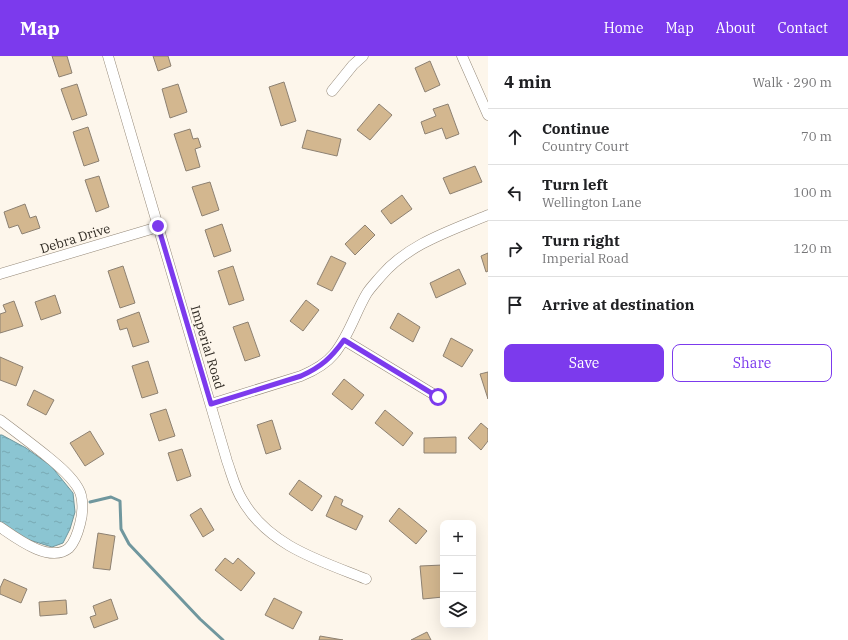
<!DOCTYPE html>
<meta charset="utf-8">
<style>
:root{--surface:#fff;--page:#f2f2f2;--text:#202124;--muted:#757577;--line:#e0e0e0;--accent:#7c3aed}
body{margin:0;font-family:"IBM Plex Serif",serif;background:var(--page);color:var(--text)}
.controls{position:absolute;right:12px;bottom:12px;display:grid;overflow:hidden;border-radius:8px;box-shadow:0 4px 16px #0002}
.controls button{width:36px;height:36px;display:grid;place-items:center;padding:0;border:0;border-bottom:1px solid var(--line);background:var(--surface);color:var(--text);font:20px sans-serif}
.stop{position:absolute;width:12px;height:12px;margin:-9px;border:3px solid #7c3aed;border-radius:50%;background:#fff}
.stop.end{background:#7c3aed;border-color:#fff;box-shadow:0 1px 4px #0008}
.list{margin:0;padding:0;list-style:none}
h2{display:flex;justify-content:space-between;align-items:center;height:52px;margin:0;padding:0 16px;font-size:17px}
h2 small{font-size:13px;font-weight:400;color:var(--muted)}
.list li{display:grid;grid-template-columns:26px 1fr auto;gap:12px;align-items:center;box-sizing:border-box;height:56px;padding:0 16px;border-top:1px solid var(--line)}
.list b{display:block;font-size:15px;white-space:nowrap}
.list p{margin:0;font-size:13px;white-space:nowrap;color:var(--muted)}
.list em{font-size:13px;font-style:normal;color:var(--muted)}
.actions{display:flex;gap:8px;padding:12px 16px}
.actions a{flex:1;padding:9px 0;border:1px solid var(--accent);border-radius:8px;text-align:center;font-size:14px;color:var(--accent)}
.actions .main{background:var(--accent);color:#fff}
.icon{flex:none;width:22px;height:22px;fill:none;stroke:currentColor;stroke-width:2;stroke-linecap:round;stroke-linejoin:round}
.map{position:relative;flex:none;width:488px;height:584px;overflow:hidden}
header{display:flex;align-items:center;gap:24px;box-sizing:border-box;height:56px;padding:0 20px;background:var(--accent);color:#fff}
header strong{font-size:19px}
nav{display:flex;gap:22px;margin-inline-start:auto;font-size:14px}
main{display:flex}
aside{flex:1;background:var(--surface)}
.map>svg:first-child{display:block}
.water{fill:url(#water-ripples);stroke:#70979e}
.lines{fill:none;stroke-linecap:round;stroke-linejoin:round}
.stream{stroke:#70979e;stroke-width:3}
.building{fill:#d3b78f;stroke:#8d8172}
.street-casing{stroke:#948878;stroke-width:11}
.street{stroke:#fff;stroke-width:10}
.route{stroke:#7c3aed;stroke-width:5}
.labels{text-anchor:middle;stroke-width:3;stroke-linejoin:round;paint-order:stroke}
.street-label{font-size:13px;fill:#302b24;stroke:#fdf6eb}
</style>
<header>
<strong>Map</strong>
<nav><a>Home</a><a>Map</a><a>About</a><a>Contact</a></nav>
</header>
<main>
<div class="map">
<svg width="488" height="584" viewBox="0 0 488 584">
<defs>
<pattern id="water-ripples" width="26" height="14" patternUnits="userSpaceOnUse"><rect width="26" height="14" fill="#8bc5d2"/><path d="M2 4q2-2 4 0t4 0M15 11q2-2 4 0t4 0" fill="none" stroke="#78a9b4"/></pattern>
</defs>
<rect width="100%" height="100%" fill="#fdf6eb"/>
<!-- water -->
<path class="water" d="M0 379H2L26 392 51 410 73 437 75 456 70 473 63 487 52 491 23 482 0 467Z"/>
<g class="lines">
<!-- stream -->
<path class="stream" d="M90 446 111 441 120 445 121 473 129 488 200 563 223 584"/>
</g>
<!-- building -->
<path class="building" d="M52 0H67L72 17 59 21Z
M153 0H168L171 10 158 15Z
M430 5 440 29 425 36 415 12Z
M284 26 296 65 281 70 269 31Z
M77 28 87 59 72 64 61 33Z
M178 28 187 56 170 62 162 33Z
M379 48 392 59 370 84 357 74Z
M448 48 459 78 446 83 442 72 425 78 421 66 436 60 433 53Z
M88 71 99 105 84 110 73 76Z
M190 73 193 83 198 82 201 91 195 93 200 111 186 115 174 78Z
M307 74 341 83 337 100 302 92Z
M475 110 482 126 450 138 443 122Z
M99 120 109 151 96 156 85 124Z
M210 126 219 154 202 160 192 131Z
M402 139 412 153 391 168 381 155Z
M25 148 30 162 36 160 40 172 22 178 18 169 9 172 4 156Z
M222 168 231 195 214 201 205 174Z
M365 169 375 179 355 199 345 188Z
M488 197V215L486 216 481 200Z
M331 200 346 207 332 235 317 228Z
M123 210 135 247 120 252 108 215Z
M233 210 244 244 229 249 218 215Z
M459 213 466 228 436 242 430 227Z
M55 239 61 257 41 264 35 246Z
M306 244 319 254 303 275 290 265Z
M14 245 23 270 0 277V258L6 256 3 249Z
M139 256 149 286 133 291 127 272 120 274 117 264Z
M398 257 420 271 413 286 390 272Z
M248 266 260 300 245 305 233 271Z
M451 282 473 294 462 311 443 300Z
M0 301 23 311 16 330 0 324Z
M148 305 158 337 142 342 132 310Z
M488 316V343L480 318Z
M344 323 364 339 352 354 332 338Z
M34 334 54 344 46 359 27 349Z
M166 353 175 380 159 385 150 358Z
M385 354 413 377 403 390 375 367Z
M272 364 281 393 266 398 257 369Z
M481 367 488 373V385L481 394 468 382Z
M90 375 104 398 85 410 70 387Z
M456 381V397H424V382Z
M182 393 191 420 177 425 168 397Z
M299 424 322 440 312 455 289 438Z
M335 440 343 444 341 449 363 460 356 474 326 460Z
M201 452 214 474 203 481 190 459Z
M399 452 427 475 416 488 389 465Z
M98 477 115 480 110 514 93 512Z
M225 502 233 508 238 502 255 517 241 535 215 514Z
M443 509V541L423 543 420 510Z
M4 523 27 533 21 547 0 538V532Z
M274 542 302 556 293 573 265 559Z
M111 543 118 563 94 572 90 561 96 559 93 550Z
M66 544 67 558 40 560 39 546Z
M427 576 431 584H411Z
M320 580 343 584H319Z"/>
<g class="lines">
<!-- street casing -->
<g class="street-casing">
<path id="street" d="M108 0 227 405C232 419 235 433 243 445 269 490 321 505 366 523
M462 0 488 59
M332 35 353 9 363 0
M0 218 158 171
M344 284 438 341
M211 348 301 320C313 315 325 309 334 298 349 280 355 257 367 237 371 231 376 226 381 220 408 188 450 175 488 159
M0 364C16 376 32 388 48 401 59 410 71 420 78 432 84 442 83 457 80 468 78 476 75 486 69 492 50 508 16 482 0 471"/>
</g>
<!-- street -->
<use href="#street" class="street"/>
</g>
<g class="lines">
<!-- route -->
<path class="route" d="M158 170 211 348 301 320C321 311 331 302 344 284L438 341"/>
</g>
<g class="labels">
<!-- street labels -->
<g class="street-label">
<text transform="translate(75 182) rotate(-17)" y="5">Debra Drive</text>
<text transform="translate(208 291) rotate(73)" y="5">Imperial Road</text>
</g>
</g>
</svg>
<div class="controls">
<button>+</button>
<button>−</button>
<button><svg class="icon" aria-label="layers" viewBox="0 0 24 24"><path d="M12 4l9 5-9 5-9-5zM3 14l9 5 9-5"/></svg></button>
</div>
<div class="stop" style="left:438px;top:341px"></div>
<div class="stop end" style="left:158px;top:170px"></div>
</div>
<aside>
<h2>4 min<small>Walk · 290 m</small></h2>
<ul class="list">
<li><svg class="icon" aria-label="ahead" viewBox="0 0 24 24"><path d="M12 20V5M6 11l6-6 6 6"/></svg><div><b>Continue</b><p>Country Court</p></div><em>70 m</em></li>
<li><svg class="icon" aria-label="left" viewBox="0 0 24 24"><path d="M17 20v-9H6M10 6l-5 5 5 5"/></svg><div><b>Turn left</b><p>Wellington Lane</p></div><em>100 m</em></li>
<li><svg class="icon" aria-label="right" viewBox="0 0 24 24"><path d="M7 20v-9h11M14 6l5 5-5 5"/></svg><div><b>Turn right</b><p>Imperial Road</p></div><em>120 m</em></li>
<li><svg class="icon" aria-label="arrive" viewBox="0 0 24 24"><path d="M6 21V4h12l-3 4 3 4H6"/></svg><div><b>Arrive at destination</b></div></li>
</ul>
<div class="actions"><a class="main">Save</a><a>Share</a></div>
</aside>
</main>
